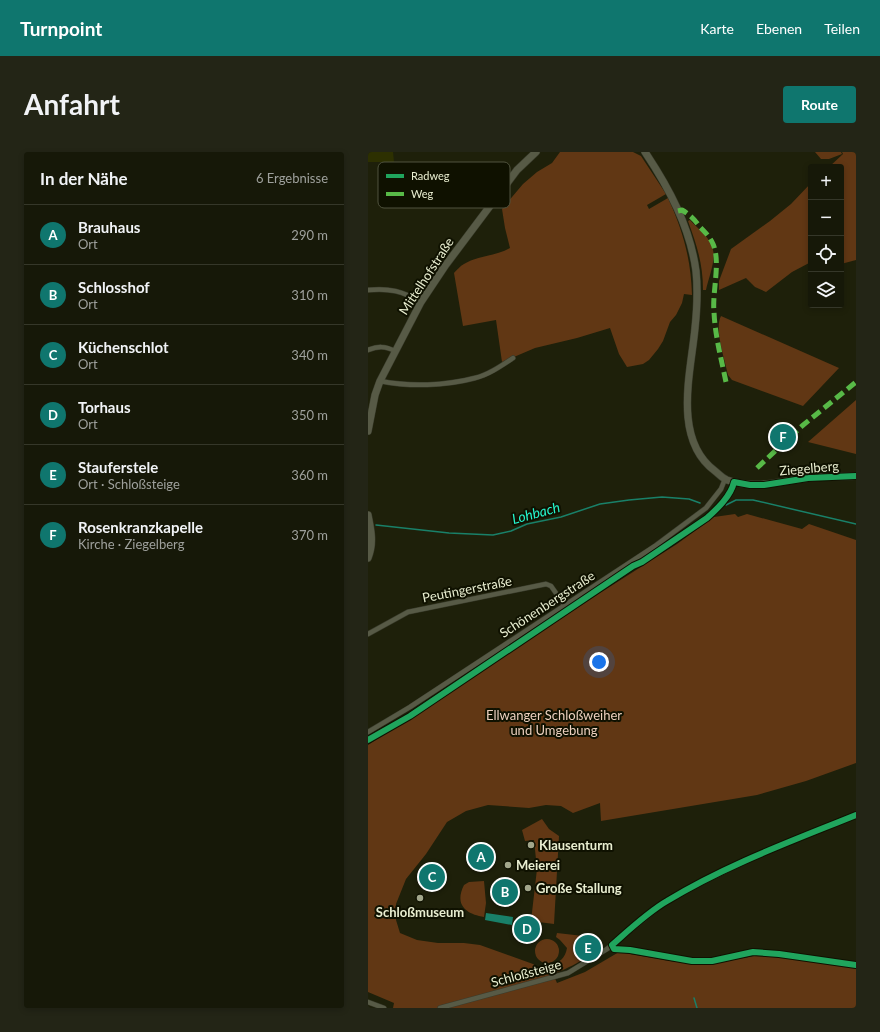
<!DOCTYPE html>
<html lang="de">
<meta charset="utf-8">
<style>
:root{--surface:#161808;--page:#232516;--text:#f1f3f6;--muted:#9ea09c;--line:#353729;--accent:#0f766e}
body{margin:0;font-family:Lato,sans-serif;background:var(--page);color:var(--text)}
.controls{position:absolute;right:12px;top:12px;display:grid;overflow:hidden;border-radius:4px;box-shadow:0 2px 6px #0003}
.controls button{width:36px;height:36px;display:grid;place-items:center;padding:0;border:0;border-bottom:1px solid var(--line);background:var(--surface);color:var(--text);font:20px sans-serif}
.you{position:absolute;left:231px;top:510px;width:14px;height:14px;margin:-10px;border:3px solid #fff;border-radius:50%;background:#1a73e8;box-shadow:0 0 0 6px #1a73e833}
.badge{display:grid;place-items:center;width:26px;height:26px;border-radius:50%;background:var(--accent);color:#fff;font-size:13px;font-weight:700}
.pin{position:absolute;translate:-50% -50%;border:2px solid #fff;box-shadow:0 1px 4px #0006}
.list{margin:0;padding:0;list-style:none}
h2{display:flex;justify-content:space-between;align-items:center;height:52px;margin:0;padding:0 16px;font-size:17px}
h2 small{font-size:13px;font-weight:400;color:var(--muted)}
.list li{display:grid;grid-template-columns:26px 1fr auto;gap:12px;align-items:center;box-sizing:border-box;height:60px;padding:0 16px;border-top:1px solid var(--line)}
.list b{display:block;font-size:15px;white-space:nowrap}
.list p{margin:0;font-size:13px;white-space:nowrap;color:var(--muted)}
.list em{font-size:13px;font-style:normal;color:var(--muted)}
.icon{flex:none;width:22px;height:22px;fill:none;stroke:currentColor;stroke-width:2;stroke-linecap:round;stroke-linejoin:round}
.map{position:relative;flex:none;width:488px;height:856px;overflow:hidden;border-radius:4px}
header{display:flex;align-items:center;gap:24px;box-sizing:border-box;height:56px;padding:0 20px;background:var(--accent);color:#fff}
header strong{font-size:19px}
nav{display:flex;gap:22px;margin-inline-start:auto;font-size:14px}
.intro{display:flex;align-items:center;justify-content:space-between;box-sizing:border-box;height:96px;padding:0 24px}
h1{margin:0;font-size:28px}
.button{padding:10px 18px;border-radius:4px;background:var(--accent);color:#fff;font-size:14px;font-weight:700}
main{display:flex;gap:24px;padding:0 24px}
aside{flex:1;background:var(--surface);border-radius:4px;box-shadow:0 2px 6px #0003}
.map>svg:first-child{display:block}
.built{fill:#2d3001}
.green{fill:#613714}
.water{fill:#198069}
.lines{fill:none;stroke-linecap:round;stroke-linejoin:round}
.stream{stroke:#198069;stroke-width:1.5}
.street-casing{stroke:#3a3c2c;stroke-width:5.5}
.secondary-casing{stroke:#3a3c2c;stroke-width:8}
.street{stroke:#575a46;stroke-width:4.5}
.secondary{stroke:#575a46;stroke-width:7}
.quiet{stroke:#58b947;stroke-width:5;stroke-dasharray:10 5;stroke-linecap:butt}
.cycleway-casing{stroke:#0f1100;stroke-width:8}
.cycleway{stroke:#20a55d;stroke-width:6}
.poi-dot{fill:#a2a68b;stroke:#0f1100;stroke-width:1.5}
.labels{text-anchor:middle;stroke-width:4;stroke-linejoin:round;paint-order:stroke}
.street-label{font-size:13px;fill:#e9eed0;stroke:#0f1100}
.park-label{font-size:13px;fill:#edd1bf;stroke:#0f1100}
.poi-label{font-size:13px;font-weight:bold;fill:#e9eed0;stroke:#0f1100;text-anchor:start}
.water-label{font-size:14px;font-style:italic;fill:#25f4cc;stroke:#0f1100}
.key{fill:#0f1100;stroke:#50533e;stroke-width:1}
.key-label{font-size:11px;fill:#e9eed0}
</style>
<header>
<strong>Turnpoint</strong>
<nav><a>Karte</a><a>Ebenen</a><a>Teilen</a></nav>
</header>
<div class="intro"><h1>Anfahrt</h1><a class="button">Route</a></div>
<main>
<aside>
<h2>In der Nähe<small>6 Ergebnisse</small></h2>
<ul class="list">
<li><span class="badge">A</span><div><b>Brauhaus</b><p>Ort</p></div><em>290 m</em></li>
<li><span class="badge">B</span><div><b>Schlosshof</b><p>Ort</p></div><em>310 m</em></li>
<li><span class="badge">C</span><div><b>Küchenschlot</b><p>Ort</p></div><em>340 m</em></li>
<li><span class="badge">D</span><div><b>Torhaus</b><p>Ort</p></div><em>350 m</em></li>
<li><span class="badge">E</span><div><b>Stauferstele</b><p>Ort · Schloßsteige</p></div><em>360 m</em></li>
<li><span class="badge">F</span><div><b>Rosenkranzkapelle</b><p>Kirche · Ziegelberg</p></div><em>370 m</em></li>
</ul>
</aside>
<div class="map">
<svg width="488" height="856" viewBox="0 0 488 856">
<rect width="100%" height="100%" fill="#1e200a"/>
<!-- built -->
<path class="built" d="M0 0H25L26 10H0Z"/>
<!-- green -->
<path class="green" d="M192 0H265L273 4 298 42 279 53 281 57 300 46C315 79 323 107 324 143L316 142 314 151 308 163 302 170 295 189 290 197 281 208 275 212 259 215 251 202 242 176 209 186 167 196 134 210 128 168 95 174 86 121C89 118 92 114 96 112 109 104 128 104 142 96L137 76 134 57 155 32 169 20 184 11Z
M447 0H473L474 2 461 7H453Z
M474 0H488V27L477 22 488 27V108L473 112V21H476L473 20V15H461L475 2Z
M443 31V110L424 120 398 140 387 135 378 126 351 138V129L363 97 402 69 423 52Z
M322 68C330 77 343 86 345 98 348 108 340 128 338 138H335C335 112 329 94 320 69Z
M353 164 471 216 435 254 364 228 360 223C357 208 346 177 353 164Z
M488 248V302L440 290Z
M367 362 370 365 379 362 434 377 441 372 488 388V611L438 629 389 643 233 669 232 651 205 661 193 654 178 653 161 656 120 653 98 659 79 670 58 702 38 727 28 752V768L32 781 49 788 70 791H96L112 793 165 812 172 817 183 820 182 815C192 809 197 807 199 796L192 788 188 785 189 781 224 785 232 788C235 801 196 818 185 822L189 831 217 820 251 800 308 810 348 811 386 804 426 806 488 815V856H25L26 851 0 840V593L232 441 309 392 346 365Z
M174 667 181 677 191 684 186 772 163 769 169 717 166 688 157 689 154 678Z
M116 729 118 751 116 765C98 762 86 753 96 733L101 730Z
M167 799a12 12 0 1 1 24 0a12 12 0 1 1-24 0Z"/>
<!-- water -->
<path class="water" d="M118 761 145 765 144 773 117 768Z"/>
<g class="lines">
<!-- stream -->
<path class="stream" d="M358 353 368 348H385L488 372
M8 373 81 381 125 383 143 379 159 372 193 365 232 352 261 348 294 345 321 347 332 351
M326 846 329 856"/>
<!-- street casing -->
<g class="street-casing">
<path id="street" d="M0 138C22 136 34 139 53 150
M0 198C10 194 17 194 27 199
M12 229C42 235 77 234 107 226 120 223 133 214 145 206
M0 482 40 460 178 432 183 434 197 454
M0 580 42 555 287 394 338 356 353 337 357 327
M0 850 16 856
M72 856 200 821 239 797 297 750 320 737 386 705 488 663"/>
</g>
<!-- secondary casing -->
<g class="secondary-casing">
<path id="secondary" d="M277 0C301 36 322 75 328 119 330 138 329 157 327 176 323 220 304 287 347 319 351 322 354 326 359 328 388 338 411 329 440 326 456 324 472 325 488 324
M0 279 7 243 12 229 53 150 77 114 149 18 168 0
M0 363C3 378 6 391 0 406"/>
</g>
<!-- street -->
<use href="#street" class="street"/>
<!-- secondary -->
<use href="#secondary" class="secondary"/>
<!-- quiet -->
<path class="quiet" d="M310 59 314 58C321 62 327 68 332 75 337 80 342 85 345 92 353 110 344 140 346 160 347 183 353 206 358 230
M389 316 434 274 488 230"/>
<!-- cycleway casing -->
<g class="cycleway-casing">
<path id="cycleway" d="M0 588 42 564 265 414 274 410 339 366C349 357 363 344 366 330L382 333H396L440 326 488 324
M488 663C424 689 358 713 299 749 280 760 261 778 244 793L246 797 262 798 324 809H344L385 800 411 802 488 813"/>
</g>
<!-- cycleway -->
<use href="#cycleway" class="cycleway"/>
</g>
<!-- markers -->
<g class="poi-dot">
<circle cx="163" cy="693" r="4"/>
<circle cx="140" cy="713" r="4"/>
<circle cx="160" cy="736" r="4"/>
<circle cx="52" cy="746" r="4"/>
</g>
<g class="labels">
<!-- street labels -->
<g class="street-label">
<text transform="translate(58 124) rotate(-57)" y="5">Mittelhofstraße</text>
<text transform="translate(441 316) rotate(-5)" y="5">Ziegelberg</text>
<text transform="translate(99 437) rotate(-11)" y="5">Peutingerstraße</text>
<text transform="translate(179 452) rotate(-33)" y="5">Schönenbergstraße</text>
<text transform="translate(158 821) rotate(-15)" y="5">Schloßsteige</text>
</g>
<!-- park labels -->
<g class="park-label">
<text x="186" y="568">Ellwanger Schloßweiher<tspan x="186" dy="15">und Umgebung</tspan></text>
</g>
<!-- poi labels -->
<g class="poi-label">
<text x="171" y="698">Klausenturm</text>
<text x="148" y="718">Meierei</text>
<text x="168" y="741">Große Stallung</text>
<text x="52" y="765" text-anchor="middle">Schloßmuseum</text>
</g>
<!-- water labels -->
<g class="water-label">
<text transform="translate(168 361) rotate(-15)" y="5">Lohbach</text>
</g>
</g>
<!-- legend -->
<rect x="10" y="10" width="132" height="46" rx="6" class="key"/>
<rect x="18" y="22" width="18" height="4" fill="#20a55d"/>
<rect x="18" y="40" width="18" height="4" fill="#58b947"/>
<g class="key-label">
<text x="43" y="28">Radweg</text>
<text x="43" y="46">Weg</text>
</g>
</svg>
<div class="controls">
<button>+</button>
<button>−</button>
<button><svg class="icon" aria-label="locate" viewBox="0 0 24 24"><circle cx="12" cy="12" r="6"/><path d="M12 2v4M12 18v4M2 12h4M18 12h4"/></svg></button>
<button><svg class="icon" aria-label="layers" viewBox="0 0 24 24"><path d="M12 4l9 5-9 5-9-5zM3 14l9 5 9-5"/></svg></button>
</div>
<div class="you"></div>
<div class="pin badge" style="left:113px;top:705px">A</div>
<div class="pin badge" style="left:137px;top:740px">B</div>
<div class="pin badge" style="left:64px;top:725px">C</div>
<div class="pin badge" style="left:159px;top:777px">D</div>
<div class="pin badge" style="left:220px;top:796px">E</div>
<div class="pin badge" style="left:415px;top:285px">F</div>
</div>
</main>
